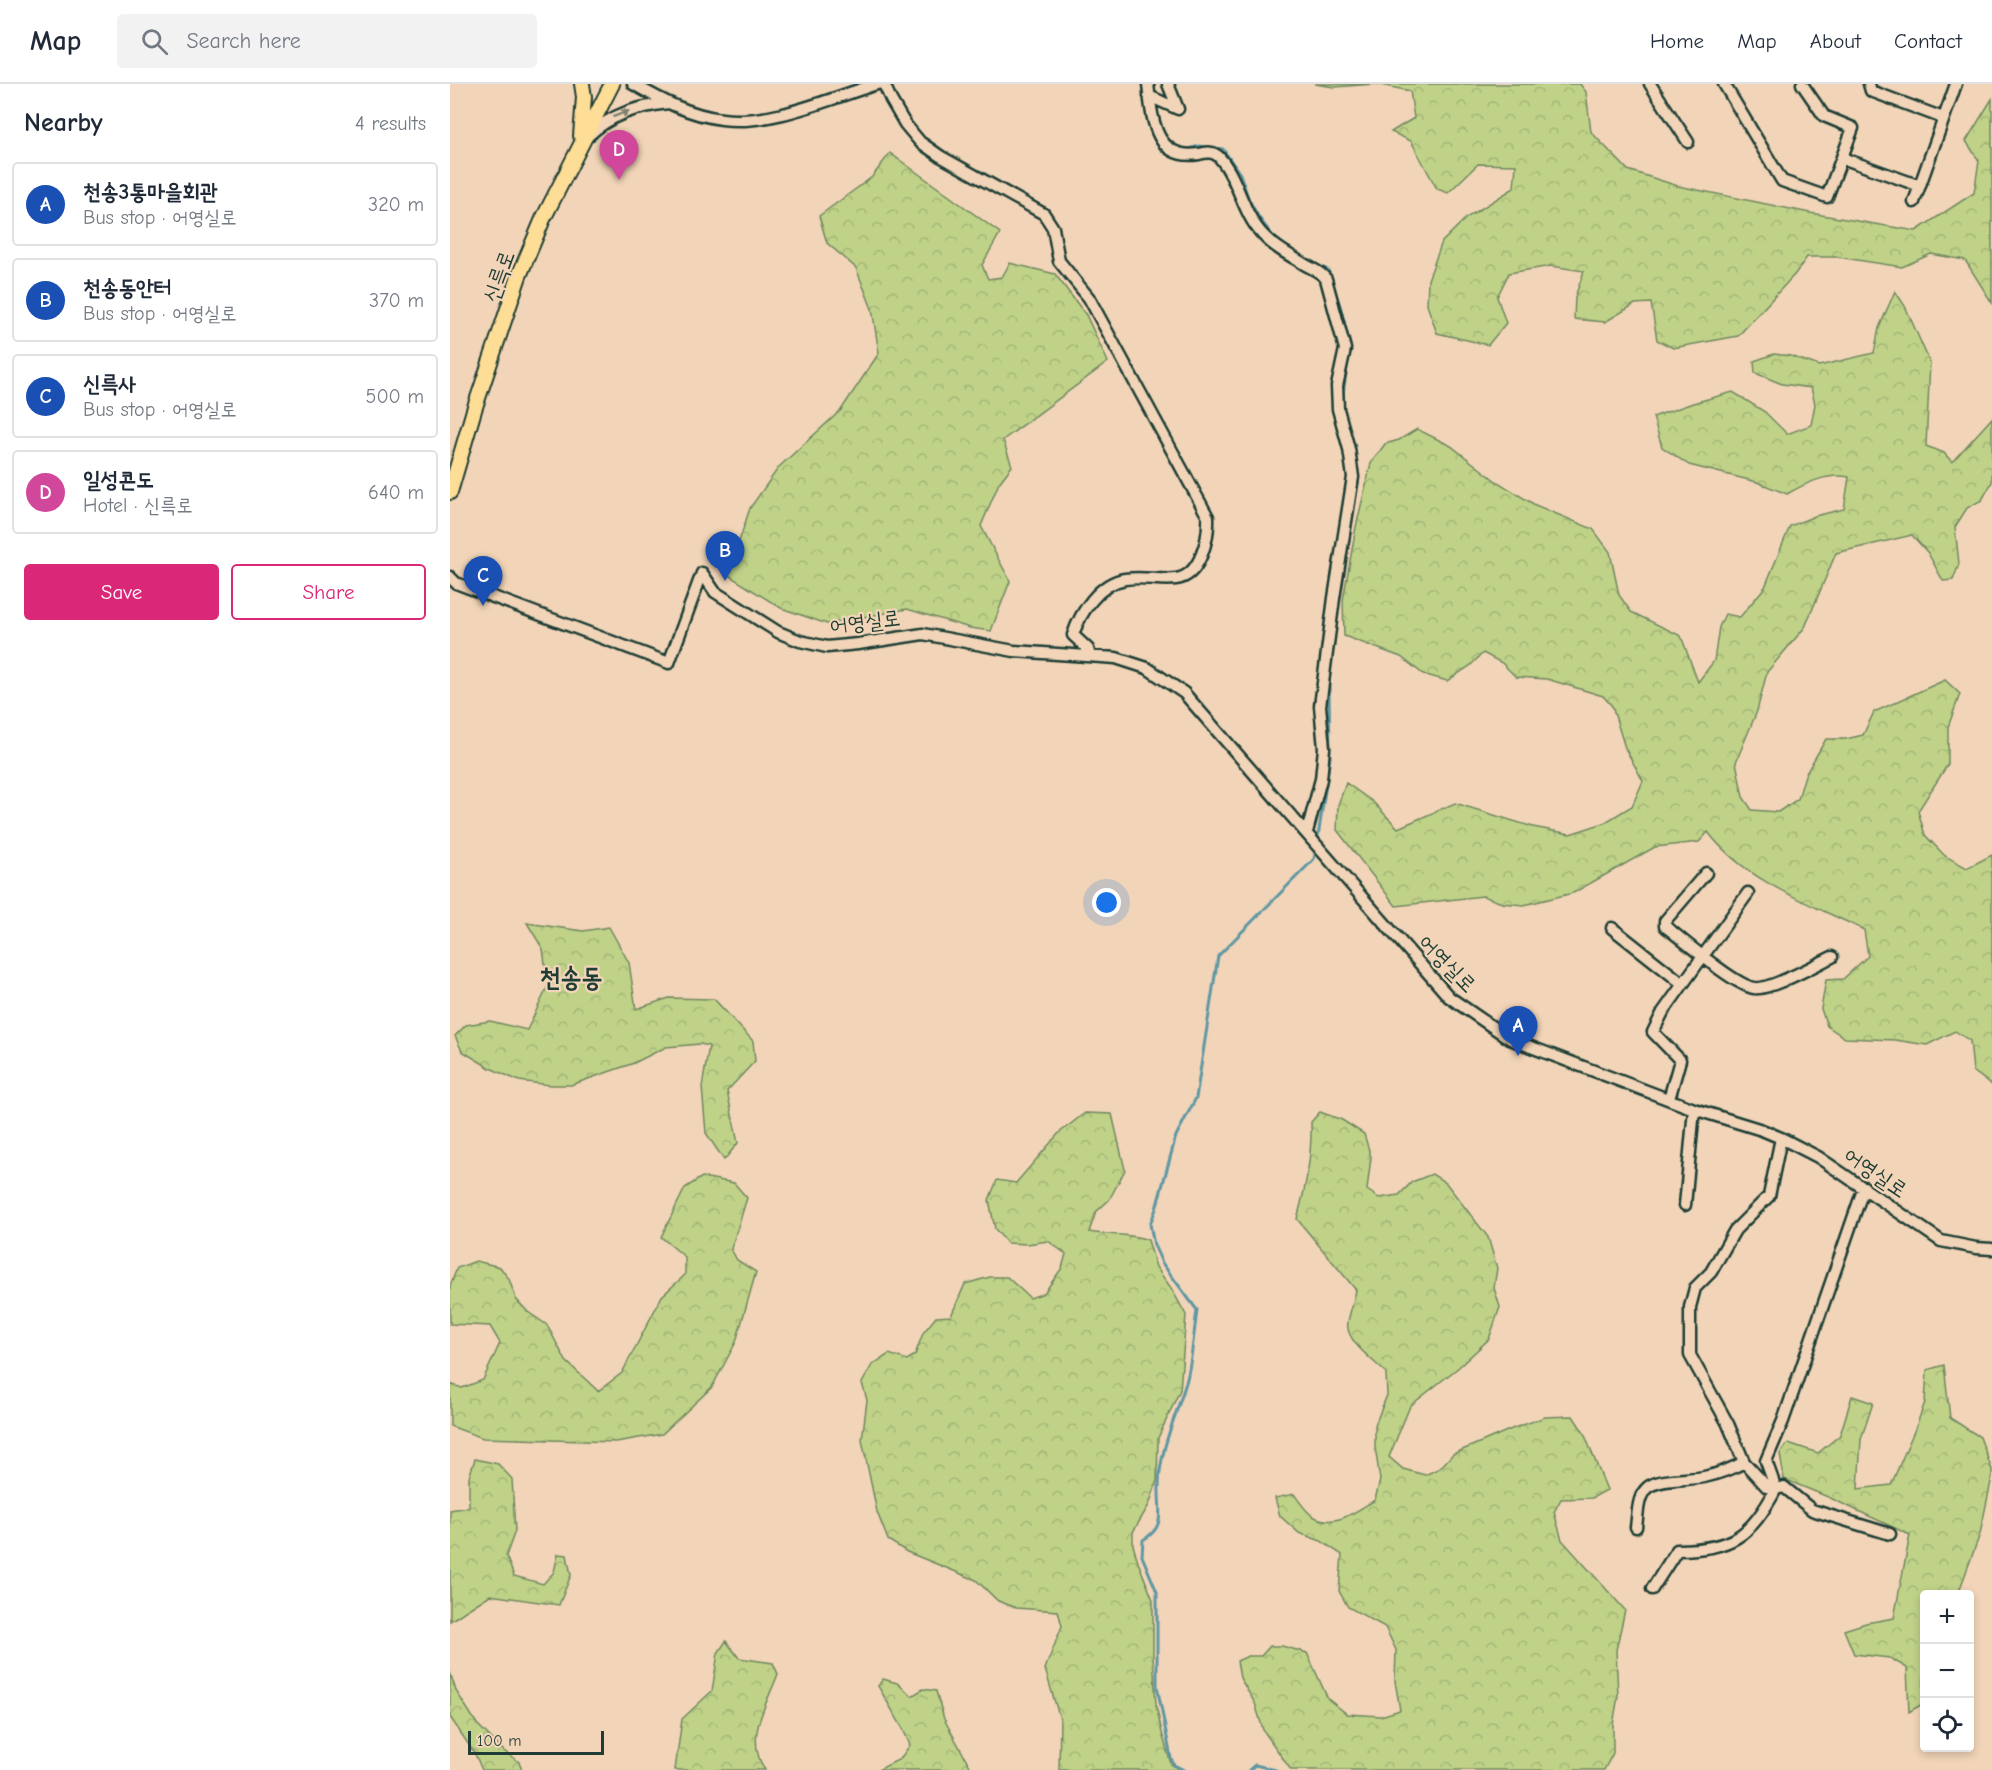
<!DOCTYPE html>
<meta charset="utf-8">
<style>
:root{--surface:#fff;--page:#f2f2f3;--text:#1f2937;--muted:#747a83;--line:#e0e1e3;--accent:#db2777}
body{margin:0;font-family:"Comic Neue","Poor Story",sans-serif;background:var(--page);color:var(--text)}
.controls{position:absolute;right:18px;bottom:18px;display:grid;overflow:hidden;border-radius:6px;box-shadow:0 3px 9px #0003}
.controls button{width:54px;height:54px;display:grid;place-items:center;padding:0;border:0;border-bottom:2px solid var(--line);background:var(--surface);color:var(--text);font:30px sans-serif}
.scale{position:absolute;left:18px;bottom:15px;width:136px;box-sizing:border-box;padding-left:6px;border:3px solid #1f3d34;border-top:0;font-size:16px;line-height:21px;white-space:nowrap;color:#1f3d34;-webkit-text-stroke:4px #f2d5b8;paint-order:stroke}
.you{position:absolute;left:657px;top:819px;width:21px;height:21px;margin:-15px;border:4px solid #fff;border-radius:50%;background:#1a73e8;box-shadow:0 0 0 9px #1a73e833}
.badge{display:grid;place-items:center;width:39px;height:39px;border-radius:50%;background:var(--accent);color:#fff;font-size:20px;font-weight:700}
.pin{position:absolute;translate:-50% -50px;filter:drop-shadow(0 2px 3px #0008)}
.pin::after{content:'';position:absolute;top:32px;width:21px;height:18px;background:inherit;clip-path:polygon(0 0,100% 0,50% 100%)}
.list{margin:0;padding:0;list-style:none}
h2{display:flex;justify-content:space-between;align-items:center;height:78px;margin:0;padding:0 24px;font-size:26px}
h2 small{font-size:20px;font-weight:400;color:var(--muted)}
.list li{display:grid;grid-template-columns:39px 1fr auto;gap:18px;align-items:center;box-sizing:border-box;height:84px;margin:0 12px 12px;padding:0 12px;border:2px solid var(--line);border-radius:6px}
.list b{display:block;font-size:22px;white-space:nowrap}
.list p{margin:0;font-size:20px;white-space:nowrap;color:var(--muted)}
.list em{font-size:20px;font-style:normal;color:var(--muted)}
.actions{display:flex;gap:12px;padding:18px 24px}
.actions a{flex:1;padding:14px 0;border:2px solid var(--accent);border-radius:6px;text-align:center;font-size:21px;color:var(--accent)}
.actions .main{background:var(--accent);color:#fff}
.icon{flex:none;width:33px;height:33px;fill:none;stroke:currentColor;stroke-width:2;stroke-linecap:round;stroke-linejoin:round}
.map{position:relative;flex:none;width:1542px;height:1686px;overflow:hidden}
header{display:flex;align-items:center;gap:36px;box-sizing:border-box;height:84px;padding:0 30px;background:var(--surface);border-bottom:2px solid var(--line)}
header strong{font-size:28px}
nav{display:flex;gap:33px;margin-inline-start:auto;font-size:21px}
.search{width:420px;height:54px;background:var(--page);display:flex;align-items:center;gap:15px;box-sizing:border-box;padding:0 21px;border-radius:6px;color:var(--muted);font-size:22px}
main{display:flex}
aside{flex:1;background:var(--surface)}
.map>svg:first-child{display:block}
.forest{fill:url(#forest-crowns);stroke:#6f885e;stroke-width:1.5}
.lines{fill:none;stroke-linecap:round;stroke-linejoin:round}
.stream{stroke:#6097a4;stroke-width:3}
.minor-casing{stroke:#1f3d34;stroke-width:15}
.major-casing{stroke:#1f3d34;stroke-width:18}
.minor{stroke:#f2d5b8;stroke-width:10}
.major{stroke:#fedd96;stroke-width:14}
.oneway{fill:#7e816f}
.labels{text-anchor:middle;stroke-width:4.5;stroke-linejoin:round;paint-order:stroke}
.street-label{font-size:22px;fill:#1f3d34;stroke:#f2d5b8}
.quarter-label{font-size:26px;font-weight:bold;fill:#1f3d34;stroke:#f2d5b8}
</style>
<header>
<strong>Map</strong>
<div class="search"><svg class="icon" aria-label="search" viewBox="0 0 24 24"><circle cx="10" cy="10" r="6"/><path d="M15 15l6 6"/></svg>Search here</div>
<nav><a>Home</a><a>Map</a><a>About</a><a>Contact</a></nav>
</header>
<main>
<aside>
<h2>Nearby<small>4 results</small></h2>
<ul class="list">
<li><span class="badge" style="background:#1a4fb4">A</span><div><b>천송3통마을회관</b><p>Bus stop · 어영실로</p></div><em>320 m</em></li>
<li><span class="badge" style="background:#1a4fb4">B</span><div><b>천송동안터</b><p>Bus stop · 어영실로</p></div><em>370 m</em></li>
<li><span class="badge" style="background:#1a4fb4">C</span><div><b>신륵사</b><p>Bus stop · 어영실로</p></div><em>500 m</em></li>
<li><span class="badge" style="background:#d1479c">D</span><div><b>일성콘도</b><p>Hotel · 신륵로</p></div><em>640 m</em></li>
</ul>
<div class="actions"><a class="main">Save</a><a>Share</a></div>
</aside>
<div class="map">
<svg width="1542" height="1686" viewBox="0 0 1542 1686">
<defs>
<pattern id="forest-crowns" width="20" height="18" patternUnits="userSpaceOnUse" patternTransform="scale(1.5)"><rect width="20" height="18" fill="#bfd288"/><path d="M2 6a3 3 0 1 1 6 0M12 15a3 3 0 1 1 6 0" fill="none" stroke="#a4b576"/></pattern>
</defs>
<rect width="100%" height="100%" fill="#f2d5b8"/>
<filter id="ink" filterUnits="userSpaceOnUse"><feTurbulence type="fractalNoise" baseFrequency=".0167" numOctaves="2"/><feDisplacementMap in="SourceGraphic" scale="12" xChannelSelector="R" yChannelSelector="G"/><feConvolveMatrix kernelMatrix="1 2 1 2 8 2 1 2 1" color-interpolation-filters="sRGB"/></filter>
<g filter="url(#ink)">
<!-- forest -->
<path class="forest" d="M865 0H1130L1136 8 1141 48 1178 86 1228 102 1360 129 1466 147 1524 109 1529 77 1516 57 1542 15V219L1515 176 1481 170 1452 183 1388 173H1357L1345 190 1288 252 1223 264 1207 256 1201 219 1185 220 1155 238 1124 235 1125 213 1134 187 1101 182 1059 189 1047 213 1056 239 1038 261 987 249 977 221 978 196 992 158 1016 134 1064 104 1066 81 1028 80 998 109 987 105 961 57 941 48 964 34 960 7 926 0 884 3Z
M440 69 550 149 532 181 538 195 552 193 560 179 605 190 636 231 658 278 553 356 562 382 549 399 531 442 560 497 541 547 520 544 457 525 377 540 331 524 278 491 300 424 329 383 391 326 429 269 422 225 406 184 377 159 369 132 422 93Z
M1445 207 1455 222 1480 279 1476 362 1494 369 1502 378 1542 334V398L1532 416 1517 424 1505 443 1509 480 1503 496 1493 497 1478 469 1462 451 1386 469 1355 543 1317 588 1307 627 1286 678 1293 713 1302 726 1328 728 1348 715 1355 691 1376 655H1396L1413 651 1424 628 1495 596 1510 610 1498 643V680L1468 727 1475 751 1495 772 1517 784 1542 771V1001L1523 987 1520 957 1505 947 1477 961 1445 956 1395 954 1377 942 1371 925 1376 896 1393 895 1418 872 1414 846C1359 819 1296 798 1258 748L1249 758 1205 763 1123 809 1074 821 1052 819 1033 812 946 822 887 746 888 721 896 699 923 718 948 744 1005 719 1083 743 1120 750 1154 739 1182 722 1193 697 1175 664 1162 622 1153 612 1097 595 1066 593 1052 579 1033 569 1020 582 997 597 973 590 951 573 894 552 893 516 906 443 921 379 935 360 949 356 967 345 1001 362 1046 397 1085 421 1143 445 1160 468 1169 511 1181 528 1231 552 1248 598 1264 577 1269 543 1275 530 1290 533 1315 503 1340 442 1365 432 1394 425 1399 393C1377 389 1356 399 1337 410L1307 398 1239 381 1212 363 1203 333 1243 319 1283 308 1315 328 1337 350 1361 341 1365 320 1361 304 1332 300 1305 289 1304 277 1324 270 1341 272 1369 282 1424 269 1429 244Z
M77 839 133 847 159 843 179 879 186 925 219 914 264 915 303 957 305 977 277 1007 288 1059 274 1076 256 1049 252 1003 259 962 250 960 216 963 184 979 121 1001H100L69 997 40 984 12 967 5 952 16 941 40 937 77 946 98 902 93 865Z
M870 1028 892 1036 914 1050 921 1073 917 1106 929 1114 949 1111 962 1098 982 1090 996 1099 1038 1153 1047 1184 1044 1204 1050 1223 1039 1255 1009 1283 960 1322 939 1373 953 1385 975 1391 990 1384 1003 1370 1064 1344 1095 1333 1123 1332 1134 1349 1157 1406 1142 1414 1111 1415 1104 1428 1112 1456 1175 1526 1166 1566 1168 1612 1163 1641V1669L1154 1686H841L813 1646 805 1619 790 1594 787 1577 798 1572H811L820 1562H832L857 1569 878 1615 897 1630 931 1632 950 1626 945 1597 946 1566 935 1543 898 1523 889 1507 892 1471 871 1457 849 1449 830 1432 825 1414 844 1410C849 1417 856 1428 863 1432 885 1445 906 1427 925 1416L930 1396 925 1363V1341L937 1311 936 1289C925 1277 894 1257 898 1238 900 1227 904 1217 906 1206L847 1135C856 1102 862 1072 861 1038Z
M635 1029 662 1030 675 1086 659 1116 646 1128 639 1148C658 1152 680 1149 698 1156L706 1183 721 1204 736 1231 730 1306 708 1354 707 1398 699 1421 683 1448V1461L688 1478 703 1516V1571L706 1621 712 1649 721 1680 729 1686H609L610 1635 595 1585 612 1542 608 1527 566 1524 548 1517 526 1496 457 1468 438 1456 427 1428 412 1356 417 1316 412 1299 422 1281 439 1270 457 1276 465 1271 473 1249 486 1233 501 1232 515 1200 540 1193H557L580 1214 594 1209 612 1184 616 1170 598 1157 577 1160 557 1159 545 1145 539 1116 547 1096 566 1099 609 1049Z
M252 1093 284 1099 297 1114 281 1165 287 1176 306 1188 286 1258 262 1303 212 1350 166 1358 33 1354 0 1342V1300L12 1304 33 1296 50 1259 40 1242 0 1240V1202L7 1184 26 1177 50 1183 59 1195 66 1215 78 1228 97 1241 116 1277 148 1307 172 1289 212 1212 235 1191V1173L211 1153 235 1104Z
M1494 1281 1500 1334 1530 1353 1542 1386V1393L1530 1450 1508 1510H1474V1619L1459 1628 1457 1584 1440 1574 1404 1570 1394 1546 1416 1539 1444 1534 1460 1451 1378 1413 1334 1395 1330 1370 1338 1359 1368 1369 1390 1351 1402 1312 1423 1319 1411 1355 1408 1405 1441 1401 1467 1340 1475 1318 1477 1286Z
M25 1375 48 1380 62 1395 65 1447 56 1472 64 1492 93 1500 104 1488 108 1470 117 1471 121 1491 109 1521 40 1511 0 1537V1426L19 1423V1393Z
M276 1557 289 1574 323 1579 328 1590C316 1622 294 1654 315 1686H225L232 1635 262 1607 268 1569Z
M0 1588 6 1607 27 1640 54 1667 69 1678 72 1686H32L25 1670 0 1633Z
M433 1595 447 1599 462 1612 473 1605 486 1607 494 1635 522 1686H428L450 1675 460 1661 452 1643 428 1602Z"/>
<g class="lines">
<!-- stream -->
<path class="stream" d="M706 25 713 47 719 58
M730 64 738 65 749 62 773 65 790 90 799 116 809 134 822 151 835 163
M856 176 878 186 891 225 900 261 899 266
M892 317 897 282
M901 352 905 363 906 378
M867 759 880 674 879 601 880 583
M734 1686 724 1681 721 1674 707 1602V1508L692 1472 693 1456C717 1442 708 1426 709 1403 709 1365 727 1331 737 1295 742 1273 744 1249 747 1226L712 1179 704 1161 700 1140 706 1125 726 1052 746 1014 768 872 864 775 866 765
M799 1686 805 1681 826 1686"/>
<!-- minor casing -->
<g class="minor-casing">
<path id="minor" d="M183 0C211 16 239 31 272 35 320 42 381 14 427 0
M434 0 441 16 455 40 470 58 490 72 594 130 603 144 609 177 639 214 758 433C759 453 751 492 726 495 710 497 692 492 675 495 649 499 630 529 623 551L638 565 640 572
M698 0C702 33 704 77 749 70 757 68 764 67 770 74 789 96 792 129 813 151 824 163 839 171 854 180 862 185 870 187 876 195L895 265 887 302 888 325 899 365 903 393 884 514 870 622 874 664 871 695 857 748
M1200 0 1238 58
M1274 0 1332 97 1377 113 1403 44 1374 32 1352 0
M1419 0 1421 7 1493 34
M699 12 728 25 718 0
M138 52C161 30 187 23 218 19
M1392 74 1470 102
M1464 118 1506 0
M0 493 6 499 219 579 252 489 265 508 328 548 350 557 377 563 408 560 473 550 564 567 666 574 697 584 734 609 999 913 1060 955 1244 1025 1312 1046 1331 1054 1368 1073 1491 1157 1526 1164 1542 1165
M1256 789 1215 837V842C1233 856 1284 901 1304 904 1319 907 1365 881 1382 873
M1162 844 1233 900
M1219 1015 1230 976 1203 948 1213 928 1298 809
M1331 1054 1319 1112 1285 1146 1261 1188 1245 1204 1240 1223V1271L1278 1340 1294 1378 1317 1403 1326 1405 1334 1403 1362 1426 1440 1450
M1235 1121 1244 1025
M1326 1405 1316 1377 1333 1337 1414 1103
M1186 1443C1188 1430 1187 1412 1198 1403 1210 1394 1239 1396 1254 1393 1268 1390 1282 1385 1294 1378
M1202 1505 1227 1466C1282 1465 1300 1453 1326 1405"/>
</g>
<!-- major casing -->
<g class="major-casing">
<path id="major" d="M131 52 134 13 132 0
M0 408 24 326 69 192 93 135 162 0"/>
</g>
<!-- minor -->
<use href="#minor" class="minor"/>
<!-- major -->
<use href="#major" class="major"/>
</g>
<!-- one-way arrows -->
<defs><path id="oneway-solid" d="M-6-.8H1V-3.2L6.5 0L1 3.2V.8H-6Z" transform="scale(1.5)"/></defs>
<use class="oneway" href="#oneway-solid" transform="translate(171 30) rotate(-21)"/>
</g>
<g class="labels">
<!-- street labels -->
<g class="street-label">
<text transform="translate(48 192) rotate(-70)" y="8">신륵로</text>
<text transform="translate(415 537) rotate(-7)" y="8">어영실로</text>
<text transform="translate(998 879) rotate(45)" y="8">어영실로</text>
<text transform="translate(1426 1088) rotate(34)" y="8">어영실로</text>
</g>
<!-- quarter labels -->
<g class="quarter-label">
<text x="121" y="902">천송동</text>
</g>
</g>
</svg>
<div class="controls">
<button>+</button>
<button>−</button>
<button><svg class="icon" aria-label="locate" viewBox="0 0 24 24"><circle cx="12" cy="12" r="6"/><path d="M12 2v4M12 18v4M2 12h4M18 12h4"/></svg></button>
</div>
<div class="scale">100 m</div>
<div class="you"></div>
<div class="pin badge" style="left:1068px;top:972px;background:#1a4fb4">A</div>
<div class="pin badge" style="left:275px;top:497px;background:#1a4fb4">B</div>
<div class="pin badge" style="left:33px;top:522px;background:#1a4fb4">C</div>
<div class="pin badge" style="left:169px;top:96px;background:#d1479c">D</div>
</div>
</main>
